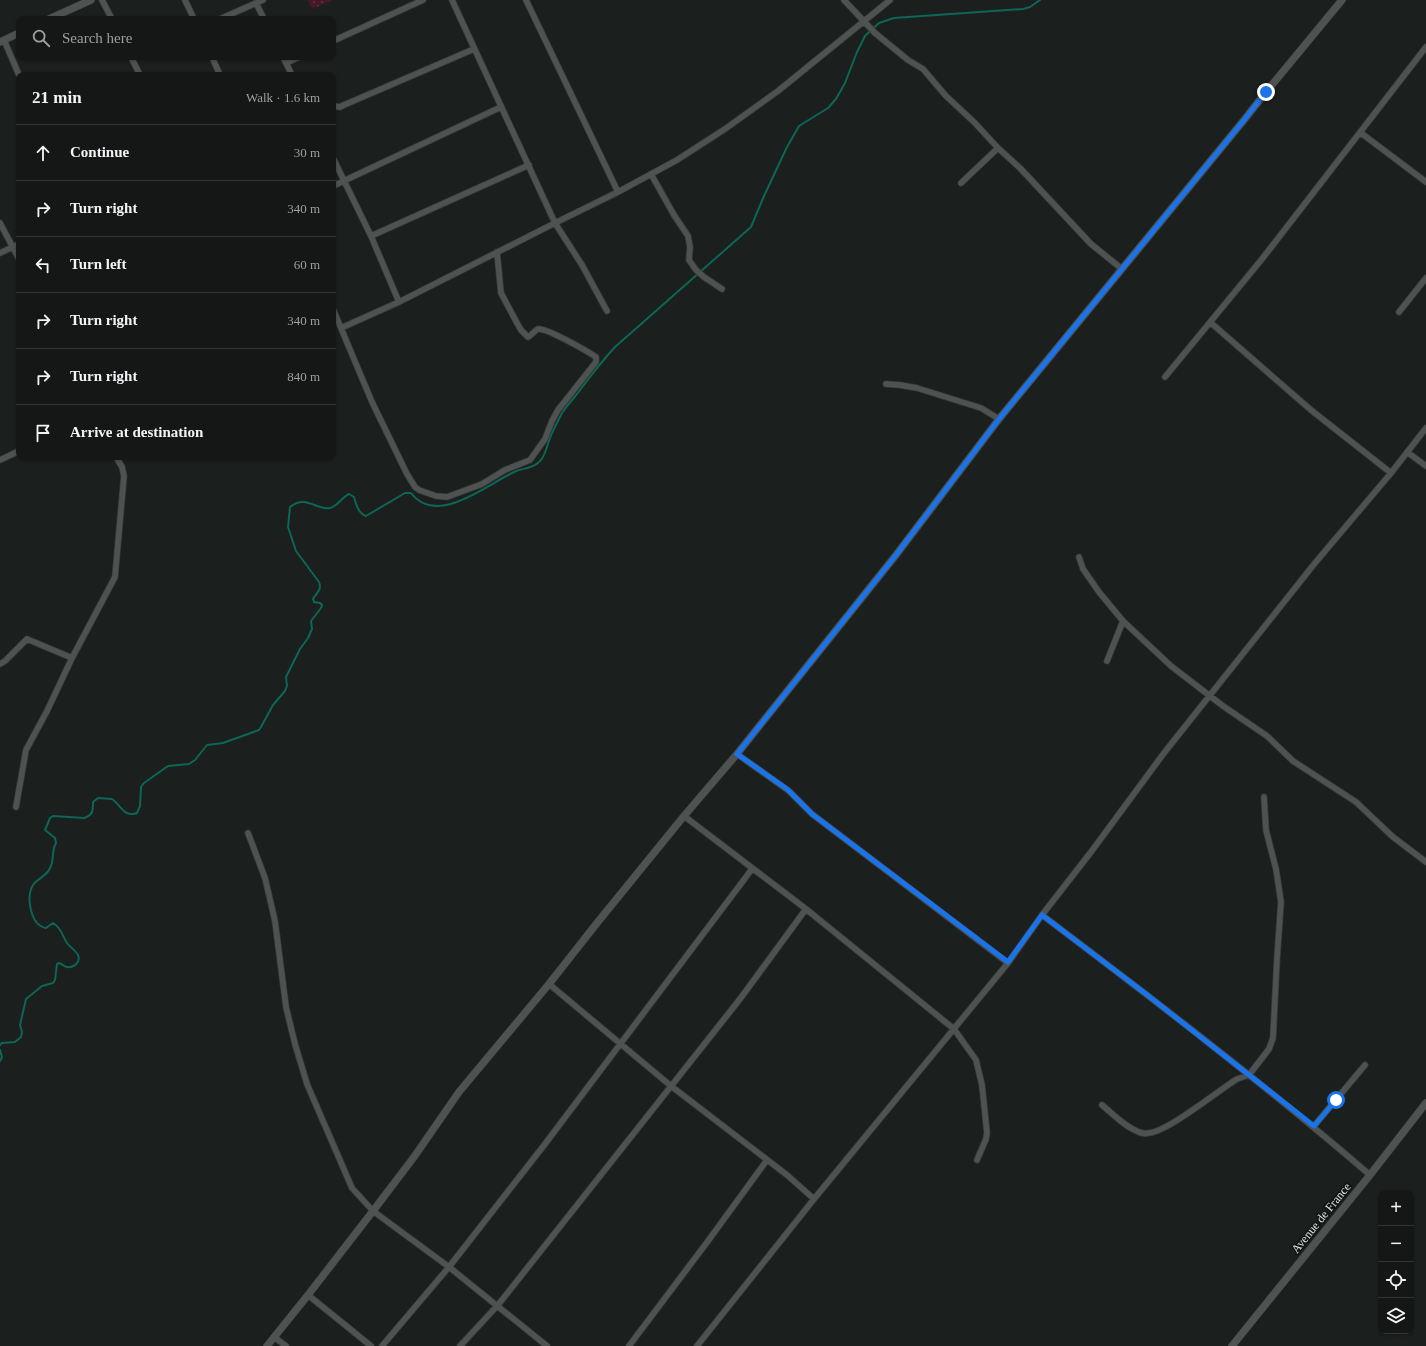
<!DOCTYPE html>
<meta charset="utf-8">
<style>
:root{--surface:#141716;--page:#212423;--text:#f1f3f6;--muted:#9d9fa1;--line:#333635}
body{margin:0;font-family:Georgia,serif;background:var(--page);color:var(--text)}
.controls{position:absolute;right:12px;bottom:12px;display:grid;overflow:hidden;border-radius:8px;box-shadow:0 1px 3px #0004}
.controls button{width:36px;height:36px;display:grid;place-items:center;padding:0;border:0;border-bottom:1px solid var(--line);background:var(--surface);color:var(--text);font:20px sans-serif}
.stop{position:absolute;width:12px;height:12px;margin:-9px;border:3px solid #1a73e8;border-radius:50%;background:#fff}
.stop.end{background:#1a73e8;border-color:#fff;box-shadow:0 1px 4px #0008}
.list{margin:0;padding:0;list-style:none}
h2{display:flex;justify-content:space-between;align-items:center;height:52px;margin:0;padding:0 16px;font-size:17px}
h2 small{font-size:13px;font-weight:400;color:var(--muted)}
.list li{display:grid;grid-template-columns:26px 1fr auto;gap:12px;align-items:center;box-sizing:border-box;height:56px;padding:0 16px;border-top:1px solid var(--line)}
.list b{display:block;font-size:15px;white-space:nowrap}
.list em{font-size:13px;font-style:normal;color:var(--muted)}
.icon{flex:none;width:22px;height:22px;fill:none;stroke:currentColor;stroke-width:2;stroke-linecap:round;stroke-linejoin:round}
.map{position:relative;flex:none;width:1426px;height:1346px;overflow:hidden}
.search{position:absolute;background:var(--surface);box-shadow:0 1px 3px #0004;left:16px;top:16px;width:320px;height:44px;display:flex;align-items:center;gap:10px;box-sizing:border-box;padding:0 14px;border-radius:8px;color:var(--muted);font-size:15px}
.panel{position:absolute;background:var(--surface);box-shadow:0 1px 3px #0004;left:16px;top:72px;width:320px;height:388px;border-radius:8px}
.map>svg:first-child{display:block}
.park{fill:url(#park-dots)}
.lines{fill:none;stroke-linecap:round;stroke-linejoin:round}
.stream{stroke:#0d6656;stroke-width:2}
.minor-casing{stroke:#363938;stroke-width:7}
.tertiary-casing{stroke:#363938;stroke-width:8}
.minor{stroke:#4e5352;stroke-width:5.5}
.tertiary{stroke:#4e5352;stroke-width:7}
.route{stroke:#1a73e8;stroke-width:5}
.labels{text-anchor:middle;stroke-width:3.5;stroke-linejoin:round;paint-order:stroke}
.street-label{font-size:12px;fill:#dfe2e1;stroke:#121615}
</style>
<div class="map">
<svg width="1426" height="1346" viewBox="0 0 1426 1346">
<defs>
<pattern id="park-dots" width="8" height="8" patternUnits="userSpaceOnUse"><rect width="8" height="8" fill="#461725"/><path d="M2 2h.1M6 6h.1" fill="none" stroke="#603844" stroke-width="1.8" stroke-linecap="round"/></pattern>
</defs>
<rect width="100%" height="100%" fill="#1b1f1e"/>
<!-- park -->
<path class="park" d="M308 0H333L312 9Z"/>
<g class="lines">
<!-- stream -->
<path class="stream" d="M0 1045 2 1043 15 1042 21 1037 22 1032 20 1025 26 999 42 986 53 983 55 980 57 964 59 963C62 964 65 967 67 967 74 968 81 962 78 955 76 951 70 947 67 943 62 936 62 928 53 923L46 928C30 925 26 897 33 885 37 879 46 876 49 870 55 861 51 851 56 843L55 838 45 830 50 818 53 816 84 818C93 815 93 811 93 802L98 798 112 799C121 805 124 818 137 813L140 806 141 787 144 783 168 766 189 764 195 760 207 745 223 743 259 730 261 727 273 705 285 691 287 686 286 677 300 649 308 638 312 629 311 621 321 608 322 605 320 603 314 602 313 599C317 592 322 590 319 582L296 551 288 527 290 507C306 494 317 511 330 508 338 506 342 497 349 494L354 497C356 504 358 513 366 516L405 493H411C437 527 486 485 514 472 522 468 532 469 539 462 546 456 546 447 550 438 553 430 558 421 562 413 566 407 572 400 577 394 589 378 601 362 615 347L751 227 764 196 787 147 799 126 828 108 836 99 845 83 857 52 865 36 879 23 894 18 1023 9 1030 7 1040 0
M0 1050 2 1057 0 1061"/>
<!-- minor casing -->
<g class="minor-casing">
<path id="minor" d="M102 0 112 19
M185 0 194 19
M452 0 555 223 582 265 607 311
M526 0 618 192
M844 0 875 33 908 60 923 69 946 96 974 122 998 148 1020 168 1091 244 1122 269
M256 3 264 19
M220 19 263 0
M4 40 19 75
M333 41 423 0
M131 57 140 75
M212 57 220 75
M283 57 292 75
M286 63 299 57
M333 106 340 107 344 105 474 49
M1361 133 1426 182
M333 158 371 236 399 302
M651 174 674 215 688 236 690 247 689 260 696 270 704 277 722 289
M961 183 998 148
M333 186 501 107
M0 223 19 259
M371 236 529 165
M0 253 19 244
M333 309 372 402 407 474 415 487 419 490 436 496 447 497 482 484 505 470 530 460 545 439 552 421 558 410 596 362V357C587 351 547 328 538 329 535 330 532 335 528 337L521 330 517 323 501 293 497 252
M1399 312 1426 278
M1210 322 1311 410 1391 473
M341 328 399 302 555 223 618 192 677 160 725 129 778 91 890 0
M1165 377 1262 259 1426 47
M886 384 900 385 917 388 981 408 999 419
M1407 452 1426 466
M0 460 19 451
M1079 557 1083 569 1099 592 1123 621 1171 666 1223 706 1267 736 1293 761 1356 802 1393 837 1426 862
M1107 661 1123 621
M0 664 5 661 27 639 72 658
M737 754 789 791 812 814 1008 963
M16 807 26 750 47 711 72 658 115 577 124 476 122 467 116 457
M684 816 806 909 954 1029 976 1060 982 1085 987 1133 986 1139 977 1160
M248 833 265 878 275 921 286 1007 295 1044 307 1084 352 1188 373 1211 449 1267 547 1346
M1042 915C1153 999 1264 1084 1370 1175
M549 984 671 1086 787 1175 814 1199
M1102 1105C1113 1114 1125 1127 1139 1132 1141 1133 1146 1134 1148 1133 1166 1133 1219 1090 1237 1079L1249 1075 1269 1049 1273 1038 1277 959 1281 902 1276 869 1266 830 1264 797
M1314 1126 1365 1065
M308 1295 371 1346
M274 1337 286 1346
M382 1346 449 1267 545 1144 752 869
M460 1346 498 1305 740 999 806 909
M629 1346 708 1241 767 1160
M697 1346 814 1199 1008 963 1042 915 1091 852 1164 753 1315 563 1391 473 1426 428"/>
</g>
<!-- tertiary casing -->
<g class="tertiary-casing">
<path id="tertiary" d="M49 19 91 0
M0 42 19 33
M267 1346 308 1295 373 1211 414 1157 459 1092 549 984 597 923 684 816 737 754 896 555 999 419 1244 120 1266 92 1342 0
M1232 1346 1370 1175 1426 1103"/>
</g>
<!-- minor -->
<use href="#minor" class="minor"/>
<!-- tertiary -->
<use href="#tertiary" class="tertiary"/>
</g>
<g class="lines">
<!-- route -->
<path class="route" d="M1266 92 1244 120 999 419 896 555 737 754 787 789 812 814 1008 962 1042 915 1146 994 1314 1126 1336 1100"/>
</g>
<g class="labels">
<!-- street labels -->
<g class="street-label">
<text transform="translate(1321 1218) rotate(-51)" y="4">Avenue de France</text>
</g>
</g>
</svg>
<div class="controls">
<button>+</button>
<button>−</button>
<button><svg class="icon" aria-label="locate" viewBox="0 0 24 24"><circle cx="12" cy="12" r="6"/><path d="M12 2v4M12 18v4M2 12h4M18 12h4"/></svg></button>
<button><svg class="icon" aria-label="layers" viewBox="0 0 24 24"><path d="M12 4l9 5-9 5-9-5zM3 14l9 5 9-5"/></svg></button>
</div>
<div class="stop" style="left:1336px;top:1100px"></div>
<div class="stop end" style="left:1266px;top:92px"></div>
<div class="search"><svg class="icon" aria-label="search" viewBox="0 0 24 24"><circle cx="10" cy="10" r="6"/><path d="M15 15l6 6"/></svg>Search here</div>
<section class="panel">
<h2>21 min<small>Walk · 1.6 km</small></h2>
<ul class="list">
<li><svg class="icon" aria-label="ahead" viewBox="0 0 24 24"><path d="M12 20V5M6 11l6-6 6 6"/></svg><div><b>Continue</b></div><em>30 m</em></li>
<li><svg class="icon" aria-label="right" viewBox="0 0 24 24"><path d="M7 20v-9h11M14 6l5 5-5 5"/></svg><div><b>Turn right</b></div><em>340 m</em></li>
<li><svg class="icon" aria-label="left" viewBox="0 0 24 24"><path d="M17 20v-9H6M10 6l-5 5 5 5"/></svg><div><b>Turn left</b></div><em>60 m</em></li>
<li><svg class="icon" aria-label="right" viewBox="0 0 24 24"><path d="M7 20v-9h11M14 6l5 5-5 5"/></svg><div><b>Turn right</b></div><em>340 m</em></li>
<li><svg class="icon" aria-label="right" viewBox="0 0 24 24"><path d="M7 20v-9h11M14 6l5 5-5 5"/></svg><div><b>Turn right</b></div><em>840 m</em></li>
<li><svg class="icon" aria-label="arrive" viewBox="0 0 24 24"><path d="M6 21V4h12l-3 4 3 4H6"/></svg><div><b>Arrive at destination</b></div></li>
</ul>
</section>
</div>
